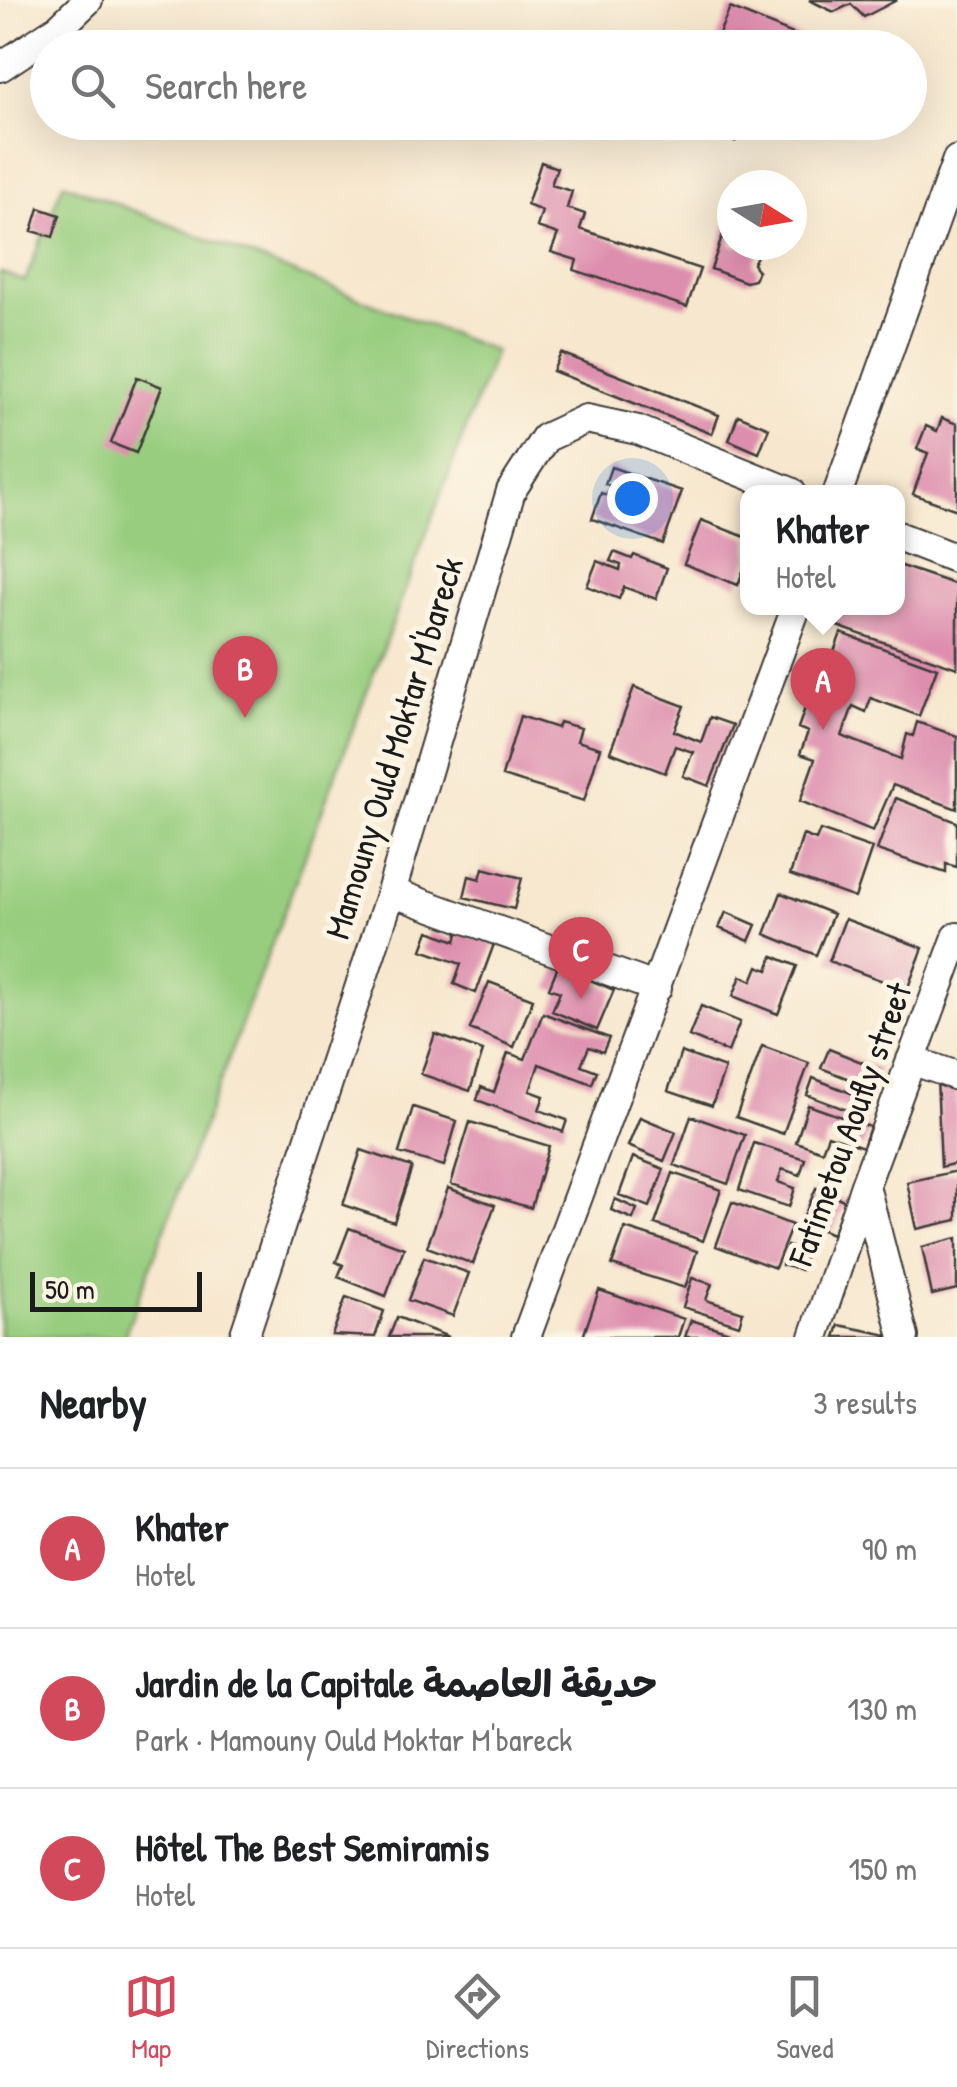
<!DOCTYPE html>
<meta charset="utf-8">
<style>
:root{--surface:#fff;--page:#f2f2f2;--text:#202124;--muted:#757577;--line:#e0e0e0;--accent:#d1495b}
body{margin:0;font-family:"Patrick Hand","Playpen Sans Arabic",sans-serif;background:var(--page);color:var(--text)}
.compass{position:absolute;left:717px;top:170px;width:90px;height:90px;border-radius:50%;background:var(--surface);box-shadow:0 10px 40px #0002;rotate:101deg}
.scale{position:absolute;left:30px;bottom:25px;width:172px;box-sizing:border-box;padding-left:10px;border:5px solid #1c1c1c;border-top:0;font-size:28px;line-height:35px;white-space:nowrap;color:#1c1c1c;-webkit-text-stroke:8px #fcf5e5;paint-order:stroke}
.you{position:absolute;left:632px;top:498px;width:35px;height:35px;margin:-25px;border:8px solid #fff;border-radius:50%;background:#1a73e8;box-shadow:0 0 0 15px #1a73e833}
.badge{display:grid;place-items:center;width:65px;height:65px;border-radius:50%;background:var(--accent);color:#fff;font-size:32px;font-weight:700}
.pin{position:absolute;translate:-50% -82px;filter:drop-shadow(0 2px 5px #0008)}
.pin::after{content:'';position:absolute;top:52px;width:35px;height:30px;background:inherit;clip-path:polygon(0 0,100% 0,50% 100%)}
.popup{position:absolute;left:740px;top:485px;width:165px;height:130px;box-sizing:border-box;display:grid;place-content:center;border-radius:20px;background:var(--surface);filter:drop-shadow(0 2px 8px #0005);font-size:32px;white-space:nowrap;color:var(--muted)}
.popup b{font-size:38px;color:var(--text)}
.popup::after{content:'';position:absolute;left:50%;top:100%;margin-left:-20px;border:20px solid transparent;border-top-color:var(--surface)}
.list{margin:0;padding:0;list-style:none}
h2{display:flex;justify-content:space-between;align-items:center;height:130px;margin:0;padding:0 40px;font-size:42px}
h2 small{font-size:32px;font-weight:400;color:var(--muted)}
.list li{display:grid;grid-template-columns:65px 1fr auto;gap:30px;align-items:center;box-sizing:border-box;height:160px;padding:0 40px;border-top:2px solid var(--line)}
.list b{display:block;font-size:38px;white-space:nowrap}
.list p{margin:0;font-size:32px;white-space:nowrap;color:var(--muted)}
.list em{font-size:32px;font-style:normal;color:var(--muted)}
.icon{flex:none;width:55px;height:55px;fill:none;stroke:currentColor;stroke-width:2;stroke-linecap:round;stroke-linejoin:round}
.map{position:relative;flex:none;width:957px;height:1337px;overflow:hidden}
.search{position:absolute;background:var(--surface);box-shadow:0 10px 40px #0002;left:30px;right:30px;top:30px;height:110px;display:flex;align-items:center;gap:25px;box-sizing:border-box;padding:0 35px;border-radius:55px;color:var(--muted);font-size:38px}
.sheet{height:610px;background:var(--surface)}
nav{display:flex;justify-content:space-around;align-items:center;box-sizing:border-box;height:140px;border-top:2px solid var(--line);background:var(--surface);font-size:28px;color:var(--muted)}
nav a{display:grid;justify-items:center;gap:5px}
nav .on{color:var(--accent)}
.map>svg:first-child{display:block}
.green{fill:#98cd7f;stroke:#5a744e;stroke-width:2.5}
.building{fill:#dd8dad}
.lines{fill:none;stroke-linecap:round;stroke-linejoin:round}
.minor-casing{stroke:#3d3a37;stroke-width:32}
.minor{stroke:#fff;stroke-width:28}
.labels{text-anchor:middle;stroke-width:10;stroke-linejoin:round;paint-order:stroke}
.street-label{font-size:35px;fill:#1c1c1c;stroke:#fcf5e5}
</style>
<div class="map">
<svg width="957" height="1337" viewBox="0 0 957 1337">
<rect width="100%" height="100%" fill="#fcf5e5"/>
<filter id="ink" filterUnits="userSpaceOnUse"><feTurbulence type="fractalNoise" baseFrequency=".01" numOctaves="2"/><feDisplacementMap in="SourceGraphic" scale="20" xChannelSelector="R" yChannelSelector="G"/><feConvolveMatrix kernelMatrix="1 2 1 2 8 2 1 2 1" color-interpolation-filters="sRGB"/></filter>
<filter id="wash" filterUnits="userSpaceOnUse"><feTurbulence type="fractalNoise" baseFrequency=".0048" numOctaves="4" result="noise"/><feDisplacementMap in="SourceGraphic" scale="40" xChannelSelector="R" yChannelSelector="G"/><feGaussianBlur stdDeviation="2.25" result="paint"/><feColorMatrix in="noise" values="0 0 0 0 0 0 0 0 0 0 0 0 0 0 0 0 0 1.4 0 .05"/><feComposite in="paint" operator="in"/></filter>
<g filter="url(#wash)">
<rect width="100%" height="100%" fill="#f7e7ce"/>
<!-- green -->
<path class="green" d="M63 183 495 351 124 1337H0V272L25 281Z"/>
<g id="blocks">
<!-- building -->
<path class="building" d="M809 0H897L864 17 851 4 834 12Z
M730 8 825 47V48H726L715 43Z
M686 122H742L735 141Z
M541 162 557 168 551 185 572 191 567 208 585 214 580 229 700 269 687 307 574 270 577 260 551 252 558 234 537 227 542 211 527 205Z
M39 208 60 215 53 237 32 231Z
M731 211 732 245H770L767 252 758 254 753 264 758 271 754 280 746 282 711 269Z
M561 353 719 415 712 434 553 371Z
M137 377 162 387 136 453 111 443Z
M738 415 769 428 759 453 729 440Z
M942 418 957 424V510L913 494 928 453 917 449 926 426 937 431Z
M611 467 682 491 663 544 592 519 601 493 607 495 610 485 605 484Z
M701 520 748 538V558L738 585 684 564Z
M614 552 632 559 634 555 667 568 656 599 624 587 619 599 587 586 597 561 620 570 621 565 610 561Z
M898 565 957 585V668L834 625 840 608H898Z
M841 633 937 668 919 716 871 698 866 712 853 706 842 736 901 759 907 734 913 736 917 722 957 736V809L893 785 873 831 800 801 815 759 800 754 808 732 798 728 812 688 819 691Z
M634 687 684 706 674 731 701 742 710 717 733 725 709 786 683 776 693 752 675 746 665 773 610 752Z
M520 716 557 728 559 722 581 728 577 741 600 748 584 801 502 776Z
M896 798 957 822V867L946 864V873L877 850Z
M820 830 872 848 855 898 790 875 803 835 816 840Z
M483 868 522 878 514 909 464 897 469 876 480 879Z
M781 893 833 914 816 955 765 934Z
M726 912 756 925 749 941 719 928Z
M845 919 923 948 907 990 829 961Z
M429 931 456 941 459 931 494 944 476 993 454 984 461 964 422 950Z
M773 956 797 966 778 1014 733 996 741 976 752 981 758 966 768 970Z
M558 966 614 990 597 1030 552 1011 560 992 549 988Z
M489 982 533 999 514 1047 470 1029Z
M701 1006 740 1022 728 1052 689 1036Z
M543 1013 609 1038 603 1052 589 1047 581 1065 597 1071 592 1084 539 1064 530 1091 544 1096 539 1110 567 1120 563 1132 477 1100 481 1087 494 1092 508 1053 525 1059Z
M435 1034 483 1051 470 1091 421 1074Z
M762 1046 809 1063 783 1134 736 1117Z
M829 1049 879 1069 872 1088 821 1068Z
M681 1052 725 1068 712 1106 668 1091Z
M813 1078 871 1101 865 1117 807 1095Z
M937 1078 957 1084V1163L941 1167Z
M808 1105 870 1127 863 1147 828 1135 822 1151 796 1142Z
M413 1107 457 1121 444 1166 399 1153Z
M691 1116 745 1135 728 1184 674 1165Z
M640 1117 676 1132 664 1161 628 1146Z
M470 1122 549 1146 531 1208 451 1184Z
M754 1143 805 1159 800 1175 782 1169 778 1182 795 1188 789 1207 739 1190Z
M361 1150 412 1167 394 1222 343 1205Z
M633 1157 664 1169 650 1207 619 1195Z
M957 1171V1220L917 1229 907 1182Z
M673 1173 721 1190 703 1241 655 1224Z
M448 1188 495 1205 473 1264 427 1247Z
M816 1188 846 1201 832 1234 802 1221Z
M615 1199 637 1209 633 1219 611 1210Z
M732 1202 792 1225 775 1268 716 1246Z
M349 1228 404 1248 386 1296 338 1277 343 1265 336 1262Z
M625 1228 697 1251 685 1288 612 1265Z
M957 1238V1289L932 1295 922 1247Z
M787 1246 806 1251 801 1270 782 1265Z
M424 1257 469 1273 453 1316 408 1300Z
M692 1278 712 1284 706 1300 743 1312 739 1325 683 1307Z
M599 1290 684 1319 678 1337H583Z
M346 1297 384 1311 375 1337 332 1335Z
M397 1317 449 1337H389Z
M691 1320 742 1336V1337H685Z
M839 1325 888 1335V1337H835Z"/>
</g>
</g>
<g filter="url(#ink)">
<use href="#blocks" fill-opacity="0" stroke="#3d3a37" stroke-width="2.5"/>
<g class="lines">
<!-- minor casing -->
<g class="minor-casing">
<path id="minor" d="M0 67 59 28 88 0
M838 492 957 160
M898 536 957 559
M391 892 657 988
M911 1060 957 1076
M865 1186 904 1337
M244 1337 391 892 511 491 545 438 586 419 638 430 791 492
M526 1337 796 608
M814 1337 865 1185 957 937"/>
</g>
<!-- minor -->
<use href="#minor" class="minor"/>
</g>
</g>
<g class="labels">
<!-- street labels -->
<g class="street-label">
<text transform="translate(394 748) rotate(-73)" y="12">Mamouny Ould Moktar M'bareck</text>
<text transform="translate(850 1124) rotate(-70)" y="12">Fatimetou Aoufly street</text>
</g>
</g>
</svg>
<svg class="compass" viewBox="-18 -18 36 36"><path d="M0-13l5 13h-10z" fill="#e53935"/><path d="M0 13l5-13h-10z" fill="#757577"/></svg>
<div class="scale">50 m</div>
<div class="you"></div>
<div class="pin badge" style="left:823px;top:730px">A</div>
<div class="popup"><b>Khater</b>Hotel</div>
<div class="pin badge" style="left:245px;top:718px">B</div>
<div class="pin badge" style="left:581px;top:999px">C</div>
<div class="search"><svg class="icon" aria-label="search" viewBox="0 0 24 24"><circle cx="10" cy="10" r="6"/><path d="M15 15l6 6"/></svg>Search here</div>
</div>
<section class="sheet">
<h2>Nearby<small>3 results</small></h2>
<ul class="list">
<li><span class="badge">A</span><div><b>Khater</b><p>Hotel</p></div><em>90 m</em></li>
<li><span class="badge">B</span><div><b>Jardin de la Capitale حديقة العاصمة</b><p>Park · Mamouny Ould Moktar M'bareck</p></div><em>130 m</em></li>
<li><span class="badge">C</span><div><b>Hôtel The Best Semiramis</b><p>Hotel</p></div><em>150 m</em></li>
</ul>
</section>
<nav>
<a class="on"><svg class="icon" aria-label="map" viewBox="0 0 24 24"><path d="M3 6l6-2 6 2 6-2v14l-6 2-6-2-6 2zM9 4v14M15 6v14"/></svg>Map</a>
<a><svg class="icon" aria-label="directions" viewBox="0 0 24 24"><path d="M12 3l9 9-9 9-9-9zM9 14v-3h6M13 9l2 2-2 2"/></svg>Directions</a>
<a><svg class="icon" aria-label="saved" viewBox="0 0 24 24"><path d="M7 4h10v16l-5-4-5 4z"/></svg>Saved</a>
</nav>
